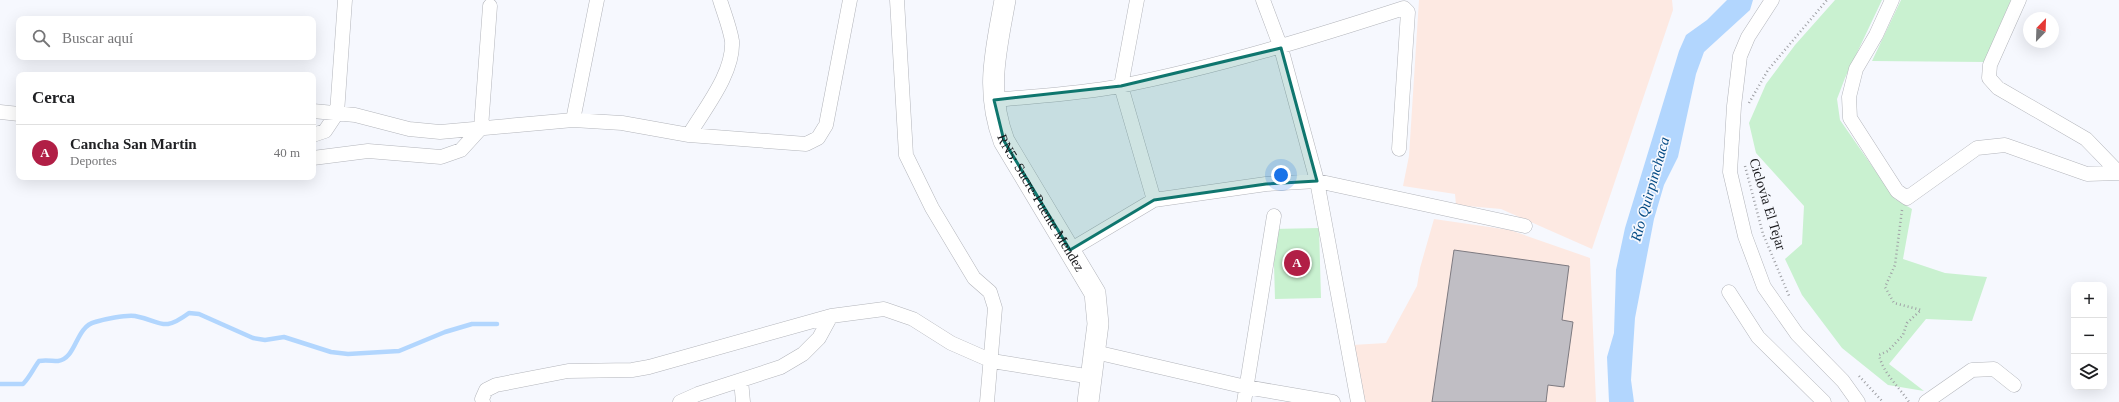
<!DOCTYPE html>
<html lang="es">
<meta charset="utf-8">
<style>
:root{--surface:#fff;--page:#f2f2f2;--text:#202124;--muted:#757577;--line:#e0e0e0;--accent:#b11f46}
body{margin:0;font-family:"Times New Roman",serif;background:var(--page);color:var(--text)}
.controls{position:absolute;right:12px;bottom:12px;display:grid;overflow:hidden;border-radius:8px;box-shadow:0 4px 16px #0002}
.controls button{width:36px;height:36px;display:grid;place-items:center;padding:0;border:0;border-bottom:1px solid var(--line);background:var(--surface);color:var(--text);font:20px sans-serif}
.compass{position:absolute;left:2023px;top:12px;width:36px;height:36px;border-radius:50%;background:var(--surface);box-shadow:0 4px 16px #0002;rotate:23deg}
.you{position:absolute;left:1281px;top:175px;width:14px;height:14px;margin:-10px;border:3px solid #fff;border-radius:50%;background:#1a73e8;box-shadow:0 0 0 6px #1a73e833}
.badge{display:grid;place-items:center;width:26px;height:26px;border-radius:50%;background:var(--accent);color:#fff;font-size:13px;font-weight:700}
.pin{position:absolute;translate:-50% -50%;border:2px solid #fff;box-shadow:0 1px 4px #0006}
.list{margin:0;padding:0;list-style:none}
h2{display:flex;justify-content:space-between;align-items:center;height:52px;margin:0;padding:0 16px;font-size:17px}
h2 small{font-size:13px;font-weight:400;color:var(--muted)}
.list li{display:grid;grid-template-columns:26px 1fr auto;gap:12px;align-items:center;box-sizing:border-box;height:56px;padding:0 16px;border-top:1px solid var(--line)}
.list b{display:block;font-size:15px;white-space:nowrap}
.list p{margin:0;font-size:13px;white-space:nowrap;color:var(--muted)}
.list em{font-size:13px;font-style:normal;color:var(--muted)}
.icon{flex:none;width:22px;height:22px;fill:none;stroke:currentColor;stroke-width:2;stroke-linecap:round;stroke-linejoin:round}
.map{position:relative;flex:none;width:2119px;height:402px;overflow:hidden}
.search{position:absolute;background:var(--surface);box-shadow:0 4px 16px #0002;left:16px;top:16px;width:300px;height:44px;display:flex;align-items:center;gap:10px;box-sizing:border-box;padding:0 14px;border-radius:8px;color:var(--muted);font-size:15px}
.panel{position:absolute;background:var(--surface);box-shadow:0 4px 16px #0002;left:16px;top:72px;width:300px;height:108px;border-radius:8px}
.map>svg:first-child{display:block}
.industrial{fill:#fde9e2}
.green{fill:#c9f1d0}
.water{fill:#b2d6fe}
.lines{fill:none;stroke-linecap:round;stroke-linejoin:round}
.stream{stroke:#b2d6fe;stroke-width:4.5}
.building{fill:#c0bec4;stroke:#7d7a80}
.minor-casing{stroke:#b3b5bb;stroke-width:15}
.highway-casing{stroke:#b3b5bb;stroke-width:22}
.path{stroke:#9fa0a5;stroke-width:2.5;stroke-dasharray:1 3;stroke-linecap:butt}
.minor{stroke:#fff;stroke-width:14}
.highway{stroke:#fff;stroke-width:21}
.marked{fill:#0f766e;fill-opacity:0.2;stroke:#0f766e;stroke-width:3;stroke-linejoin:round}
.labels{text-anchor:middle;stroke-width:3.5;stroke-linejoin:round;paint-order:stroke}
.street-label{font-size:14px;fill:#18181b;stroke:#f6f8fe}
.water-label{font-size:15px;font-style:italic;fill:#064c85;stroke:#f6f8fe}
</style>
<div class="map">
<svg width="2119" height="402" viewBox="0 0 2119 402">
<rect width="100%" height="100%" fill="#f6f8fe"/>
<!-- industrial -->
<path class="industrial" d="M1419 0H1672L1673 10 1592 249 1501 209 1456 205 1455 194 1403 186 1409 156Z
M1434 219 1510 230 1590 258 1596 402H1364L1352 345 1386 343 1417 286 1420 268Z"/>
<!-- green -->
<path class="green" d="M1835 0H1882L1845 78 1837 99 1840 120 1895 199 1912 209 1903 259 1945 273 1987 277 1972 321 1926 319 1889 364 1924 391 1888 385 1842 348 1802 295 1785 259 1802 244 1804 206 1756 153 1749 123 1766 84 1795 45Z
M1901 0H2011L1984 62 1872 61Z
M1319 228 1321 298 1275 299 1273 229Z"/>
<!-- water -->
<path class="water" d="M1727 0H1753L1750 10 1704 52 1696 74 1678 157 1664 185 1654 219 1635 318 1631 380 1634 402H1609L1607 357 1614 333 1616 270 1625 228 1679 51 1686 35 1707 20Z"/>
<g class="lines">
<!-- stream -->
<path class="stream" d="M0 384H23C30 377 33 369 39 361 45 360 52 361 58 361 77 358 75 327 95 322 105 319 124 315 135 316 162 321 162 333 189 313L199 314 253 338 265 340 284 337 331 352 348 354 399 351 445 332 472 324H497"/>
</g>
<!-- building -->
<path class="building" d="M1454 250 1569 266 1562 320 1573 322 1564 387 1548 385 1546 402H1432Z"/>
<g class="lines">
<!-- minor casing -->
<g class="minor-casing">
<path id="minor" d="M897 0 906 155 932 208 974 278 990 292 995 308 987 402
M1137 0 1121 86 1154 200
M1263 0 1281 48 1317 181 1358 402
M1772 0 1748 37 1740 56 1734 106 1730 172 1745 236 1764 287 1797 334 1843 381 1858 402
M1892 0 1876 35 1856 69 1849 97 1850 118 1897 191 1907 198 1977 148 2005 145 2087 174 2118 173
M2019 0 1990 65 1989 78 1998 88 2086 139 2119 173
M994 100C1036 96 1079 94 1120 86 1217 67 1311 38 1404 8L1408 12 1399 149
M313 111 355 115 409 129 440 132 573 120 622 123 689 135C705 108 734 73 732 41 730 28 724 13 720 0
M0 112 19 114
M573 120 597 0
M313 135 325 131 337 113 345 0
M689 135 806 144 818 138 826 125 850 0
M313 158 368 151 441 157 461 150 481 128 490 6
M1070 250 1154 200 1266 184 1317 181 1525 226
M1729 292 1758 337 1824 402
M1095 352 1246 387 1333 402
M741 380 743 402
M483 402 482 399 486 390 496 385 568 371 632 370 649 367 831 316 884 309 913 319 951 343 992 361 1092 377
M680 402 698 394 781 367 803 354 819 338 831 316
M1244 402 1274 216
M1926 402 1972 370 1994 369 2014 385"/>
</g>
<!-- highway casing -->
<g class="highway-casing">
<g id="highway">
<path id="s1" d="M1005 0C996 51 985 90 1004 141L1095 293 1098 324 1088 402"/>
</g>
</g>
<!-- path -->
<path class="path" d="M1749 103 1768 70 1827 0
M1745 166 1763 234 1790 298
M1902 210 1895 265 1885 287 1894 303 1921 310 1907 323 1903 335 1888 351 1879 355C1883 373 1899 387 1909 402
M1859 376 1883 402"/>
<!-- minor -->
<use href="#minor" class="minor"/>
<!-- highway -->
<use href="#highway" class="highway"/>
</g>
<!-- marked area -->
<path class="marked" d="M1281 48 1317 181 1266 184 1154 200 1070 250 1004 141 994 100 1121 86Z"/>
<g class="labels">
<!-- street labels -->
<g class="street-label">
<text dy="5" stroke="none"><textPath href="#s1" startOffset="215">RN5: Sucre-Puente Mendez</textPath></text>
<text transform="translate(1768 204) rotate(73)" y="5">Ciclovía El Tejar</text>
</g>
<!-- water labels -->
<g class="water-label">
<text transform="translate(1650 189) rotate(-74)" y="5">Río Quirpinchaca</text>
</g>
</g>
</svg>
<div class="controls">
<button>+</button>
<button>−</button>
<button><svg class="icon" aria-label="layers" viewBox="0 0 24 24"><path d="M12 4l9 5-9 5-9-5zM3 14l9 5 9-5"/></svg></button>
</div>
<svg class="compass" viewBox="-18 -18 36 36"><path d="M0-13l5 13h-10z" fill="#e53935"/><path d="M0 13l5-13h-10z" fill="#757577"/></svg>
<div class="you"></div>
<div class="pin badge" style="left:1297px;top:263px">A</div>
<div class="search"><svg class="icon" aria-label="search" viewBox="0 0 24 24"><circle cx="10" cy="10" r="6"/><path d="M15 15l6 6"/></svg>Buscar aquí</div>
<section class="panel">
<h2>Cerca<small></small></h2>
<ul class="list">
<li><span class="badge">A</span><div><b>Cancha San Martin</b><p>Deportes</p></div><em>40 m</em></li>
</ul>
</section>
</div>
